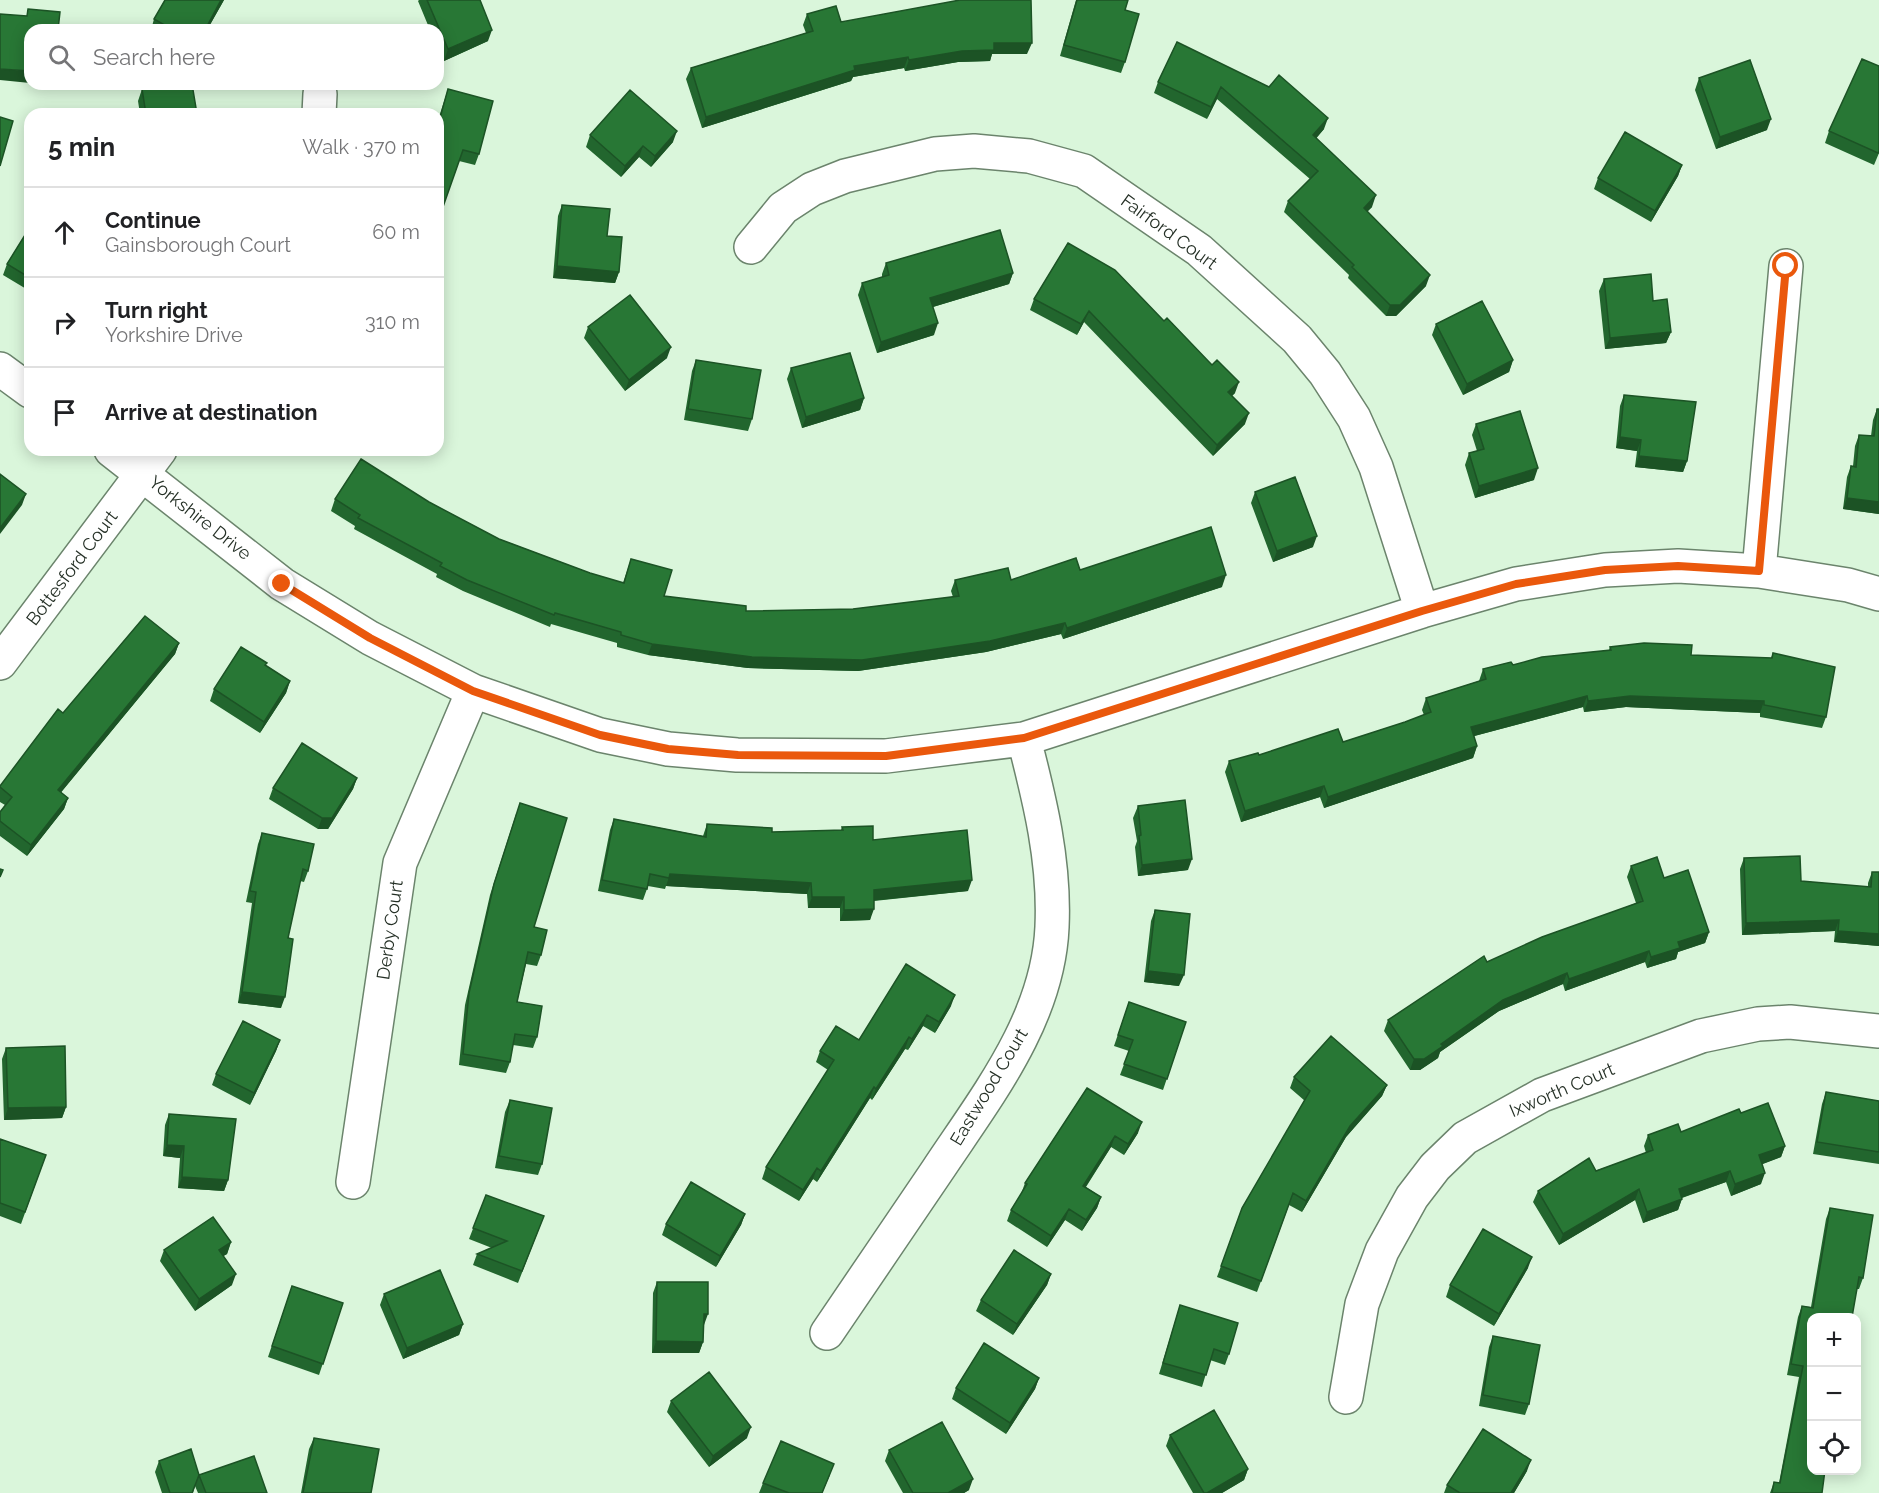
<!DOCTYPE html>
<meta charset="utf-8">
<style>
:root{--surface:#fff;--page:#f6f6f6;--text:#202124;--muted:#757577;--line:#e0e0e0}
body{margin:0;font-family:Raleway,sans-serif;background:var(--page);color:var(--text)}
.controls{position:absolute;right:18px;bottom:18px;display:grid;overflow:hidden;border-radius:12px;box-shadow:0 3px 15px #0003}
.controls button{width:54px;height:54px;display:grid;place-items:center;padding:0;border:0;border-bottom:2px solid var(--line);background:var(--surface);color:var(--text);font:30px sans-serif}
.stop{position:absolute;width:18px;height:18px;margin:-14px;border:4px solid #ea580c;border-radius:50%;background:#fff}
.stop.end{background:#ea580c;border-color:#fff;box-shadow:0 2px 6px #0008}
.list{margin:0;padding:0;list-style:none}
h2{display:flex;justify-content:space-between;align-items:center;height:78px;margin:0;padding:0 24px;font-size:26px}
h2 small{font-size:20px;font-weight:400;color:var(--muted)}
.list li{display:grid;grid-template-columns:39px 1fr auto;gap:18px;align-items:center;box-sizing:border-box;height:90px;padding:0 24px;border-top:2px solid var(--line)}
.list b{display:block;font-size:22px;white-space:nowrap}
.list p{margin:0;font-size:20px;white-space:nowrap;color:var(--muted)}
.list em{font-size:20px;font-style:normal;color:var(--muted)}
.icon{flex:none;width:33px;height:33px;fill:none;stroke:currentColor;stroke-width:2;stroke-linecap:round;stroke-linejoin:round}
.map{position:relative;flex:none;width:1879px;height:1493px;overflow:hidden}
.search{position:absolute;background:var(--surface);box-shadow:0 3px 15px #0003;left:24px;top:24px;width:420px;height:66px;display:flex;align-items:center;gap:15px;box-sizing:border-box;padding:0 21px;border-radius:18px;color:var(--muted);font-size:22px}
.panel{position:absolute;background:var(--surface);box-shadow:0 3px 15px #0003;left:24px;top:108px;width:420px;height:348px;border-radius:18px}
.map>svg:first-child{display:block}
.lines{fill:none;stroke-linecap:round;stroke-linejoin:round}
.minor-casing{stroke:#6b846c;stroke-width:36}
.minor{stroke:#fff;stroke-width:33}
.wall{fill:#22662e}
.shaded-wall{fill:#1c5325}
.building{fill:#287735;stroke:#1c5325;stroke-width:1.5}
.route{stroke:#ea580c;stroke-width:8}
.labels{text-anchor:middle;stroke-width:6;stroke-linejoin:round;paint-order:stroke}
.street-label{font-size:18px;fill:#253026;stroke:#fff}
</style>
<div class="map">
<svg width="1879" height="1493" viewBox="0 0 1879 1493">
<rect width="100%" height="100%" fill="#daf6db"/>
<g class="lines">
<!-- minor casing -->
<g class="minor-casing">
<path id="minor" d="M319 114 320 94
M751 247 783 208 812 189 845 176 935 154 974 151 1029 156 1084 171 1199 250 1297 339 1325 373 1354 418 1376 467 1422 611
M0 369 30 391
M111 450 282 584 370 638 473 691 600 735 668 749 737 755 886 756 1024 739 1422 611 1516 584 1605 570 1678 566 1759 571 1848 585 1879 594
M1759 571 1786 266
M0 663 160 450
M353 1182 400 863 473 691
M827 1333C864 1279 900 1225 937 1171 986 1097 1048 1020 1052 927 1055 862 1040 801 1024 739
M1346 1397 1362 1304 1382 1251 1412 1197 1435 1167 1465 1138 1542 1095 1701 1036 1758 1024 1790 1022 1879 1031"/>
</g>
<!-- minor -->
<use href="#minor" class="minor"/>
</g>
<!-- wall -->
<path class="wall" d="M165 0H224L207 30H151L154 19Z
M419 0H480L488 41 444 61 438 48V30H430L418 1Z
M1076 0H1128L1125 10V62L1121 73 1060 56Z
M807 14 841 22 1027 54H992L990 61 958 62 905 71 904 68 853 77 851 81 702 128 686 79 691 68 806 33 803 25Z
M1177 42 1324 129 1316 138 1372 207 1367 212 1426 286 1396 316H1386L1348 278 1349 275 1284 212 1288 201 1310 179 1217 99 1207 119 1154 93 1158 82Z
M1879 66V153L1874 165 1825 143 1829 131Z
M1699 78 1767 130 1716 149 1695 90Z
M142 89 197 114H140L138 101Z
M448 89 479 154 475 165 459 161 439 117Z
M590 135 673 142 651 167 639 157 621 177 586 147Z
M1682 165 1678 176 1651 222 1594 189 1598 178Z
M562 205 607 236 619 272 615 283 553 278 558 216Z
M30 227V286L28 290 3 275 7 264Z
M1068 243 1235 393 1232 396 1245 424 1213 456 1084 322 1077 335 1030 310 1034 299Z
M886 263 1013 273 1009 284 933 307 934 335 877 353 858 295 862 283 882 277V274Z
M1604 279 1653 301 1671 332 1666 343 1605 349 1599 291Z
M1436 324 1513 360 1509 372 1463 395 1432 335Z
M588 327 667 358 625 391 584 338Z
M696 360 752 419 748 431 684 420 692 371Z
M791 368 864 398 860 410 802 428 787 379Z
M1624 395 1687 461 1683 472 1635 467 1637 451 1616 448 1620 406Z
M1877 409 1879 514 1843 509 1847 477 1851 466H1853L1855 446 1859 435 1871 436 1873 420Z
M1476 424 1534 480 1475 498 1465 465 1469 453 1477 451 1472 435Z
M303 450H310L308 454Z
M1255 492 1313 547 1273 562 1251 503Z
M335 499 429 502 499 539 590 573 623 583 631 559 664 596 746 611 853 609 953 597 951 591 955 580H1011L1080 570 1222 587 1063 639 1061 634 986 652 858 671 748 668 648 655 617 647V643L551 624 550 627 463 591 436 577 437 574 354 529 355 526 331 511Z
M179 643 175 654 61 792 68 798 64 809 27 856 0 836V812L5 805 0 802V786L63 713Z
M1610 647 1691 655 1771 658 1773 653 1826 717 1822 728 1760 717V713L1626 707 1584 712 1583 707 1474 736 1477 746 1473 758 1324 808 1320 797 1241 822 1225 772 1229 761 1259 755 1343 742 1405 722 1424 715 1422 710 1426 698 1479 681 1483 669 1609 650Z
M266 666 290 681 286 693 260 733 210 701 214 689Z
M357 778 353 789 328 829H318L269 799 273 788Z
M1138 806 1188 870 1138 876 1135 847 1137 841 1133 818Z
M516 814 534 927 541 955 537 966 526 964 517 1002 537 1037 533 1048 513 1045 510 1062 506 1073 459 1065 465 1005 490 895Z
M614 819 703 836 707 824 772 832 841 830 842 827 873 840 968 891 874 901 870 920 840 921V908H808L807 894 666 886 665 889 648 886 643 900 598 891 610 830Z
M262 833 308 871 304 882 300 881 288 938 281 1008 238 1003 252 903 246 902 258 844Z
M1744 858 1801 881 1868 887V883L1872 872H1879V946L1834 942 1835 931 1742 935 1740 869Z
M1631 866 1664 878 1709 932 1705 943 1678 952 1676 959 1647 968 1645 962 1565 991 1563 984 1499 1011 1440 1052 1438 1058 1420 1070H1410L1384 1031 1388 1020 1487 962 1636 903 1627 877Z
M1155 910 1179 986 1144 982 1151 921Z
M1129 1002 1186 1022 1163 1090 1120 1075 1129 1051 1114 1046Z
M951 1006 935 1033 923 1026 908 1050 905 1049 872 1100 870 1098 817 1182 813 1179 799 1201 762 1179 766 1167 828 1070 816 1062 820 1051 859 1040Z
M280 1040 276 1051 250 1105 212 1085 216 1074Z
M6 1048 66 1107 62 1118 4 1120 2 1059Z
M1294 1077 1387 1085 1382 1096 1346 1137 1302 1212 1289 1205 1257 1292 1217 1277 1242 1208 1305 1101 1290 1088Z
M1087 1088 1138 1133 1124 1155 1111 1147 1086 1187 1101 1197 1097 1208 1082 1231 1065 1220 1047 1247 1007 1221 1011 1210 1021 1194 1025 1183Z
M1826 1092 1879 1101V1164L1813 1154 1822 1104Z
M510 1100 542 1164 538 1175 495 1168 505 1112Z
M1741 1113 1785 1146 1781 1157 1762 1164 1761 1184 1731 1196 1726 1182 1682 1198 1678 1210 1643 1223 1635 1200 1559 1245 1533 1202 1538 1191 1646 1153 1644 1146 1648 1135 1681 1132Z
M169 1114 228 1180 224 1191 178 1188 180 1158 163 1156 165 1125Z
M0 1139 46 1155 21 1224 0 1216Z
M486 1195 544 1216 518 1283 473 1265 477 1254 492 1248 469 1239Z
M1830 1208 1863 1278 1859 1289H1857L1812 1317 1822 1493H1770L1774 1482 1779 1483 1799 1377 1787 1375 1798 1317 1802 1306 1811 1307 1826 1219Z
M745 1214 741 1225 716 1267 662 1235 666 1224Z
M231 1242 227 1254 223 1256 232 1285 195 1311 160 1261 164 1250Z
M1528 1268 1494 1326 1446 1297 1450 1285Z
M1051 1274 1047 1285 1013 1335 976 1311 981 1300Z
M657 1282 704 1325 703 1342 699 1353H652L653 1293Z
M292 1286 343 1303 319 1375 268 1357Z
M384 1294 463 1324 459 1335 403 1359 380 1305Z
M1180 1305 1229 1354 1225 1365 1210 1360 1202 1387 1159 1374Z
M1493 1336 1529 1404 1525 1415 1479 1406 1489 1347Z
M1039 1378 1035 1389 1006 1434 952 1399 956 1388Z
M671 1401 747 1438 709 1467 667 1412Z
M1170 1435 1248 1469 1244 1480 1222 1493H1193L1166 1446Z
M314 1438 371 1493H301L309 1449Z
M889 1450 969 1490 964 1493H903L885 1461Z
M159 1461 199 1475 267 1493H198L195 1486 193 1493H162L155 1472Z
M1527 1471 1514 1493H1444L1447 1485Z
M830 1475 822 1493H759L763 1483Z"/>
<!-- shaded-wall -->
<path class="shaded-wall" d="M221 0H224L207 30H205Z
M492 30 488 41 444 61 448 49Z
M994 43H1032L1027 54H992L990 61 958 62 905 71 909 60Z
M908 57 904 68 853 77 851 81 702 128 706 117 854 66Z
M0 69 30 71V83L0 80Z
M1221 87 1217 99 1207 119 1211 107Z
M1328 118 1324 129 1309 147 1313 135Z
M1771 119 1767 130 1716 149 1720 137Z
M677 131 673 142 651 167 655 156Z
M643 146 639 157 621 177 625 166Z
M1682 165 1678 176 1651 222 1655 211Z
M1376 195 1372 207 1359 219 1364 208Z
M557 266 619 272 615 283 553 278Z
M1013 273 1009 284 926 309 930 298Z
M1430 275 1426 286 1396 316H1386L1390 305Z
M1089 311 1084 322 1077 335 1081 324Z
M938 323 934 335 877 353 881 342Z
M1671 332 1666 343 1605 349 1610 338Z
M671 347 667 358 625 391 629 380Z
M1513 360 1509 372 1463 395 1467 384Z
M1239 382 1235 393 1224 403 1228 392Z
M864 398 860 410 802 428 806 417Z
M1249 413 1245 424 1213 456 1217 445Z
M1620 437 1641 440 1637 451 1616 448Z
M1639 456 1687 461 1683 472 1635 467Z
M1538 468 1534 480 1475 498 1479 486Z
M26 494 22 505 0 534V528Z
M1847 498 1879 502V514L1843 509Z
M1317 536 1313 547 1273 562 1277 551Z
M1226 575 1222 587 1063 639 1067 628Z
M1065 623 1061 634 986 652 858 671 748 668 648 655 652 644Z
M179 643 175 654 54 801 58 790Z
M290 681 286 693 260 733 264 722Z
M1587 696 1583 707 1467 738 1471 727Z
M1630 696 1764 701 1760 713 1626 707 1584 712 1588 701Z
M1477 746 1473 758 1324 808 1328 797Z
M357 778 353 789 328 829H318L322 818Z
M1324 786 1320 797 1241 822 1245 811Z
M68 798 64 809 27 856 31 845Z
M1192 859 1188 870 1138 876 1142 865Z
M670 874 811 883 807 894 666 886Z
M972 880 968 891 869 901 874 890Z
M812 897H844L840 908H808Z
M874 909 870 920 840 921 844 910Z
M1839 920 1835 931 1742 935 1746 923Z
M1838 931 1879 934V946L1834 942Z
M1709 932 1705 943 1678 952 1676 959 1647 968 1651 957 1678 942Z
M1649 951 1645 962 1565 991 1569 979Z
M1148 971 1184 975 1179 986 1144 982Z
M1567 973 1563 984 1499 1011 1440 1052 1438 1058 1420 1070H1410L1414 1059 1441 1044 1503 1000Z
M242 992 285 997 281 1008 238 1003Z
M955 995 951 1006 935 1033 939 1022Z
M927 1015 923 1026 908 1050 912 1039Z
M909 1037 905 1049 872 1100 876 1089Z
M280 1040 276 1051 250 1105 254 1093Z
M1387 1085 1382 1096 1346 1137 1302 1212 1306 1201 1350 1126Z
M874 1087 870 1098 817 1182 821 1171Z
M66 1107 62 1118 4 1120 8 1108Z
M1142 1122 1138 1133 1124 1155 1128 1144Z
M1115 1136 1111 1147 1079 1197 1083 1186Z
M167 1145 184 1146 180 1158 163 1156Z
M1785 1146 1781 1157 1755 1167 1759 1155Z
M817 1168 813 1179 799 1201 803 1190Z
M1730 1171 1726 1182 1675 1200 1679 1189Z
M1765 1173 1761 1184 1731 1196 1735 1184Z
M182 1177 228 1180 224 1191 178 1188Z
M1639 1189 1635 1200 1559 1245 1563 1234Z
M1101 1197 1097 1208 1082 1231 1086 1220Z
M1682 1199 1678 1210 1643 1223 1647 1212Z
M1069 1209 1065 1220 1047 1247 1051 1236Z
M745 1214 741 1225 716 1267 720 1256Z
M231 1242 227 1254 215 1261 219 1250Z
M1532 1257 1528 1268 1494 1326 1499 1314Z
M236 1274 232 1285 195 1311 199 1299Z
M1051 1274 1047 1285 1013 1335 1017 1324Z
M704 1314H708L704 1325Z
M463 1324 459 1335 403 1359 407 1348Z
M656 1341 703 1342 699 1353H652Z
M1039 1378 1035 1389 1006 1434 1010 1423Z
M751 1427 747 1438 709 1467 713 1456Z
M1531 1460 1527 1471 1514 1493H1511Z
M1248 1469 1244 1480 1222 1493H1207Z
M973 1479 969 1490 964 1493H948Z"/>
<!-- building -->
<path class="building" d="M165 0H221L205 30H173L154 19Z
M427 0H480L492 30 448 49Z
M960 0H1031L1032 43H994V50L962 51 909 60 908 57 854 66 855 70 706 117 691 68 813 31 807 14 836 6 841 22Z
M1077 0H1128L1125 10 1139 14 1125 62 1064 45Z
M28 9 60 12 58 30H30V71L0 69V14L27 16Z
M1177 42 1269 87 1279 75 1328 118 1313 135 1376 195 1364 208 1430 275 1400 305H1390L1352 267 1354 265 1288 201 1318 171 1221 87 1211 107 1158 82Z
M1862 59 1879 66V151L1878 153 1829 131Z
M1750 60 1771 119 1720 137 1699 78Z
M175 84H192L197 114H146L142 89Z
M448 89 493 101 479 154 463 150 438 221V117L440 118Z
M630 90 677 131 655 156 643 146 625 166 590 135Z
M0 117 13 121 0 166Z
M1625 132 1682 165 1655 211 1598 178Z
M562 205 610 209 607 236 622 237 619 272 557 266Z
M30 227V278L7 264Z
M1000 230 1013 273 930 298 938 323 881 342 862 283 889 275 886 263Z
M1068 243 1115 270 1164 321 1167 318 1212 365 1217 360 1239 382 1228 392 1249 413 1217 445 1089 311 1081 324 1034 299Z
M1651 274 1653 301 1667 299 1671 332 1610 338 1604 279Z
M630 295 671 347 629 380 588 327Z
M1482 301 1513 360 1467 384 1436 324Z
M850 353 864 398 806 417 791 368Z
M696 360 761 370 752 419 688 409Z
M1624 395 1696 402 1687 461 1639 456 1641 440 1620 437Z
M1877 409H1879V502L1847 498 1851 466 1856 467 1859 435 1874 436Z
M1520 411 1538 468 1479 486 1469 453 1484 449 1476 424Z
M361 459 429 502 499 539 590 573 624 583 631 559 672 570 664 596 746 606V611L853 609 959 596 955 580 1008 568 1011 580 1076 558 1080 570 1211 527 1226 575 1067 628 1065 623 990 641 862 660 752 657 652 644 621 635V632L555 613 554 615 467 580 440 566 442 563 358 518 360 515 335 499Z
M0 474 26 494 0 528Z
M1295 477 1317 536 1277 551 1255 492Z
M145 616 179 643 58 790 68 798 31 845 0 821V812L12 797 0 787V786L58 709 63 713Z
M1644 643 1692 645 1691 655 1772 658 1773 653 1835 667 1826 717 1764 705V701L1630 696 1588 701 1587 696 1471 727 1477 746 1328 797 1324 786 1245 811 1229 761 1258 753 1259 755 1338 729 1343 742 1405 722 1431 712 1426 698 1486 679 1483 669 1511 662 1513 665 1542 657 1611 650 1610 647Z
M241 647 267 663 265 665 290 681 264 722 214 689Z
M302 743 357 778 332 818H322L273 788Z
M1185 800 1192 859 1142 865 1139 836 1141 835 1138 806Z
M520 803 567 818 534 927 547 930 541 955 528 952 517 1002 542 1006 537 1037 515 1034 510 1062 463 1054 469 993 494 884Z
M614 819 706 837 707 824 772 828V832L843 830 842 827 873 826V840L967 830 972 880 874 890V909L844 910V897H812L811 883 670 874 669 878 650 874 647 889 602 880Z
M262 833 314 844 308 871 303 869 288 938 293 939 285 997 242 992 256 892 250 891Z
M1800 856 1801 881 1871 887 1872 872H1879V934L1838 931 1839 920 1746 923 1744 858Z
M1657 857 1664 878 1688 870 1709 932 1678 942 1680 948 1651 957 1649 951 1569 979 1567 973 1503 1000 1441 1044 1443 1046 1424 1059H1414L1388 1020 1484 956 1487 962 1542 937 1643 901 1631 866Z
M0 869 3 870 0 877Z
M1155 910 1190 914 1184 975 1148 971Z
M906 964 955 995 939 1022 927 1015 912 1039 909 1037 876 1089 874 1087 821 1171 817 1168 803 1190 766 1167 834 1060 820 1051 836 1026 859 1040Z
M1129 1002 1186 1022 1167 1079 1124 1064 1133 1040 1118 1035Z
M243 1021 280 1040 254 1093 216 1074Z
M1331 1036 1387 1085 1350 1126 1306 1201 1293 1193 1261 1281 1221 1266 1242 1208 1310 1091 1294 1077Z
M65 1046 66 1107 8 1108 6 1048Z
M1087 1088 1142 1122 1128 1144 1115 1136 1083 1186 1101 1197 1086 1220 1069 1209 1051 1236 1011 1210 1027 1184 1025 1183Z
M1826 1092 1879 1101V1152L1817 1142Z
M510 1100 552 1108 542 1164 499 1156Z
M1768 1103 1785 1146 1759 1155 1765 1173 1735 1184 1730 1171 1679 1189 1682 1199 1647 1212 1639 1189 1563 1234 1538 1191 1589 1158 1596 1171 1653 1150 1648 1135 1678 1124 1681 1132 1739 1109 1741 1113Z
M169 1114 236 1119 228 1180 182 1177 184 1146 167 1145Z
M0 1139 46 1155 25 1212 0 1203Z
M691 1182 745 1214 720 1256 666 1224Z
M486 1195 544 1216 522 1271 477 1254 507 1241 473 1228Z
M1830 1208 1873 1215 1863 1278 1859 1277 1852 1317H1812V1470H1825L1822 1493H1772L1774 1482 1780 1483 1803 1366 1791 1364 1802 1306 1813 1308Z
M213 1217 231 1242 219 1250 236 1274 199 1299 164 1250Z
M1483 1229 1532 1257 1499 1314 1450 1285Z
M1014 1250 1051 1274 1017 1324 981 1300Z
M440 1270 463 1324 407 1348 384 1294Z
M657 1282H708V1314H704L703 1342 656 1341Z
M292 1286 343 1303 323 1364 272 1346Z
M1180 1305 1238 1323 1229 1354 1214 1349 1206 1375 1163 1363Z
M1493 1336 1540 1345 1529 1404 1483 1395Z
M984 1343 1039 1378 1010 1423 956 1388Z
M709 1372 751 1427 713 1456 671 1401Z
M1214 1410 1248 1469 1207 1493H1204L1170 1435Z
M942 1422 973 1479 948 1493H913L889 1450Z
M1483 1429 1531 1460 1511 1493H1460L1447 1485Z
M314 1438 379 1449 371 1493H303Z
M781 1441 834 1464 822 1493H789L763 1483Z
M191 1449 199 1475 254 1456 267 1493H206L199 1475 192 1493H170L159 1461Z"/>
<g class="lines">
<!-- route -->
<path class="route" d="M282 584 370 638 473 691 600 735 668 749 738 755 886 756 1024 738 1422 611 1516 584 1605 570 1678 566 1759 571 1786 266"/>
</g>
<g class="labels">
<!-- street labels -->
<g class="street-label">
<text transform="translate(1169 232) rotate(36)" y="6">Fairford Court</text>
<text transform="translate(200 518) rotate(38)" y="6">Yorkshire Drive</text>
<text transform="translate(72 568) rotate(-53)" y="6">Bottesford Court</text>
<text transform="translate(390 930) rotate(-82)" y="6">Derby Court</text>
<text transform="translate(989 1087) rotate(-59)" y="6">Eastwood Court</text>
<text transform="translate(1562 1090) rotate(-23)" y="6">Ixworth Court</text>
</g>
</g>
</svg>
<div class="controls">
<button>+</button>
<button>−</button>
<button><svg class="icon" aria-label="locate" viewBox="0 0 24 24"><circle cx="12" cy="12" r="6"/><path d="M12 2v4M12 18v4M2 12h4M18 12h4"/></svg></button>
</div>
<div class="stop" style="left:1786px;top:266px"></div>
<div class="stop end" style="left:282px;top:584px"></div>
<div class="search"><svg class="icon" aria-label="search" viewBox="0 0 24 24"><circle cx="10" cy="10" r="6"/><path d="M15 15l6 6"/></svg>Search here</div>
<section class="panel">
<h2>5 min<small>Walk · 370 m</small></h2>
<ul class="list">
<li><svg class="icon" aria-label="ahead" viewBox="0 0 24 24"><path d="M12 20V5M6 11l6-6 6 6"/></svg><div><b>Continue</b><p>Gainsborough Court</p></div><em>60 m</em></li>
<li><svg class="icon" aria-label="right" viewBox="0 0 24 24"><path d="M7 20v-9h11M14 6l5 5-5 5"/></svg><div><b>Turn right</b><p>Yorkshire Drive</p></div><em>310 m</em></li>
<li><svg class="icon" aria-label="arrive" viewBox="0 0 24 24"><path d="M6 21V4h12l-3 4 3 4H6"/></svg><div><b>Arrive at destination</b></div></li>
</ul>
</section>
</div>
